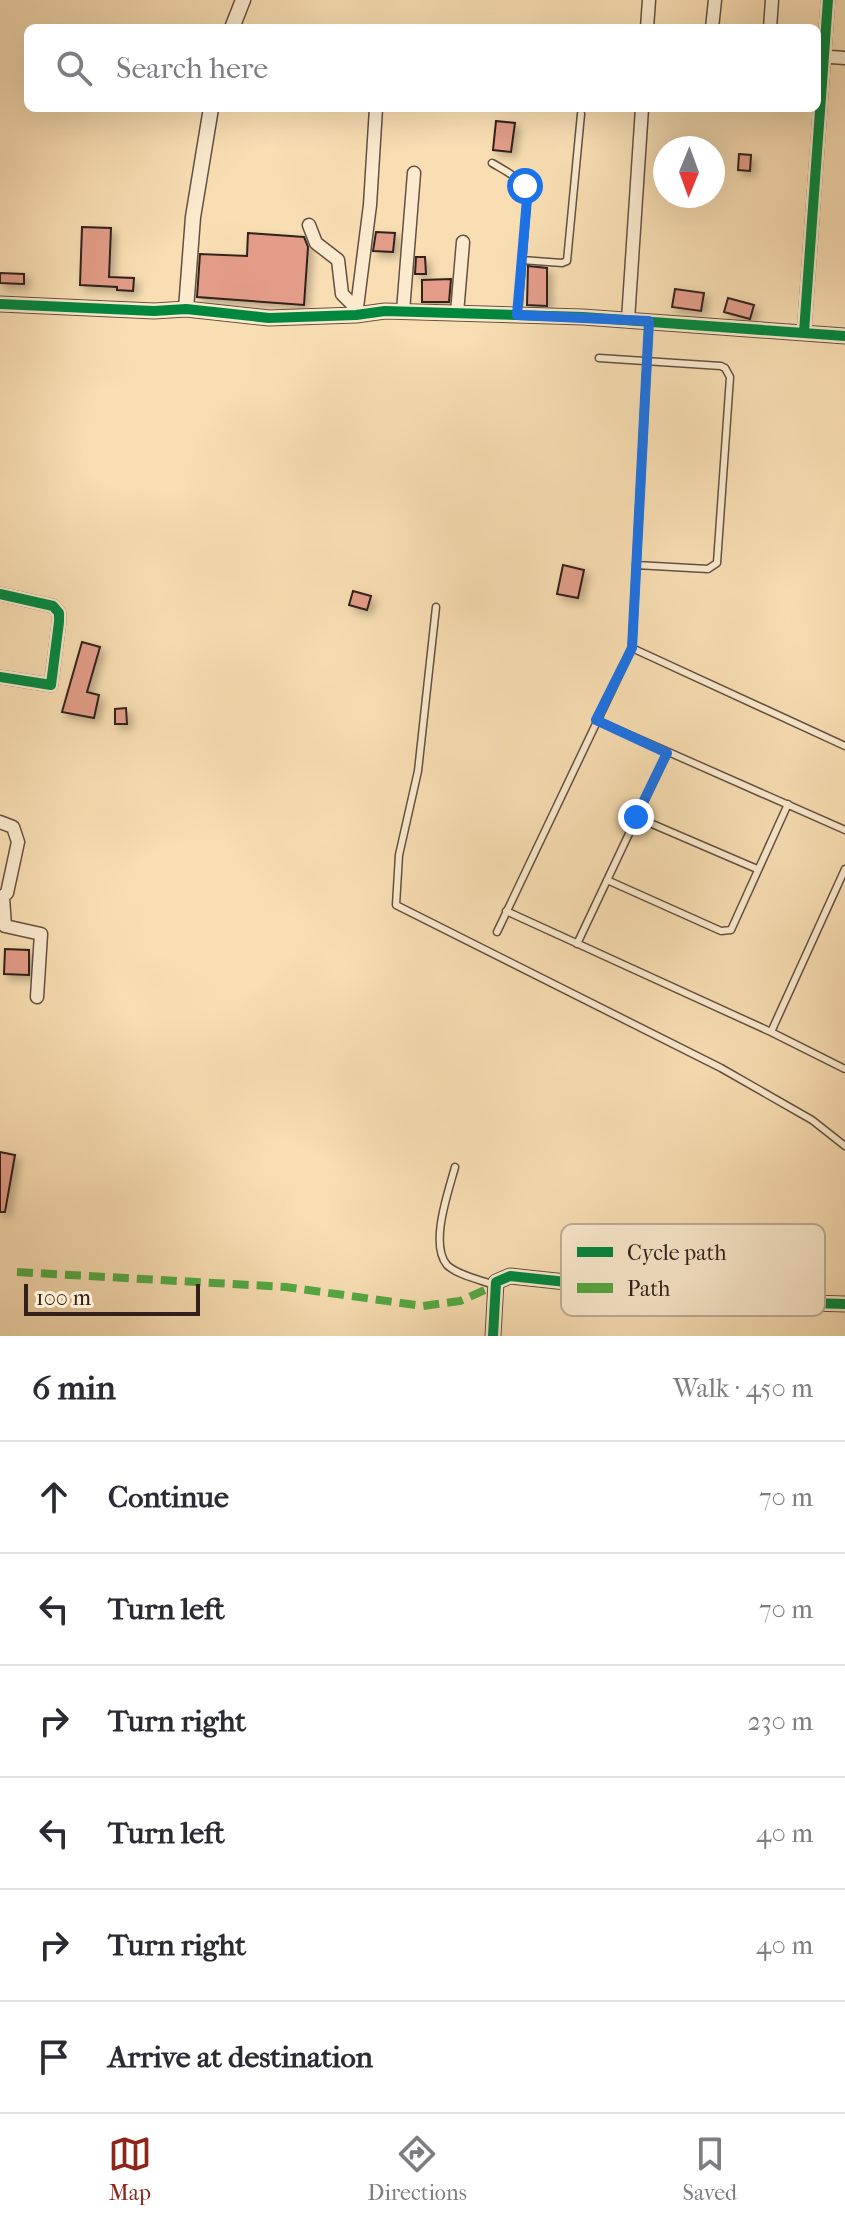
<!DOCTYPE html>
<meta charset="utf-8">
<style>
:root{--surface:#fff;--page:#f2f2f3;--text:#2b2b33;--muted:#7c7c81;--line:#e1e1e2;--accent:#8f2418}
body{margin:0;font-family:"IM FELL French Canon",serif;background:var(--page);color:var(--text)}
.compass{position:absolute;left:653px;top:136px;width:72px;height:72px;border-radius:50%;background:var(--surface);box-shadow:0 8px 32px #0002;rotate:181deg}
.scale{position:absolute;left:24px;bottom:20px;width:176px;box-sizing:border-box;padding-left:8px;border:4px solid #32211b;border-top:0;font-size:22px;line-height:28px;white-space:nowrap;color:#32211b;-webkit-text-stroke:6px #fbeace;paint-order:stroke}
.stop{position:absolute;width:24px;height:24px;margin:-18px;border:6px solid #1a73e8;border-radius:50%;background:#fff}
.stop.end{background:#1a73e8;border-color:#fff;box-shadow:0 2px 8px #0008}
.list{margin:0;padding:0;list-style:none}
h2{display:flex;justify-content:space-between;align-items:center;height:104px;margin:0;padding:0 32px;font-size:34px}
h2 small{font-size:26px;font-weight:400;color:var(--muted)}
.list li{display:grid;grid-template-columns:52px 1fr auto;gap:24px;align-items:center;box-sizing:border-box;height:112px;padding:0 32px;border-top:2px solid var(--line)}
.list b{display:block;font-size:30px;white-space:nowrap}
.list em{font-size:26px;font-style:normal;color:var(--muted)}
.icon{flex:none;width:44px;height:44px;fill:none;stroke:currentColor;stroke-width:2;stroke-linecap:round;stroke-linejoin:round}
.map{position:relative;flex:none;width:845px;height:1336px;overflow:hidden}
.search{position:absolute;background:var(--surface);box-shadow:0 8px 32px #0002;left:24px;right:24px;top:24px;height:88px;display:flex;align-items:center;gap:20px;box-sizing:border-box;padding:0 28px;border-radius:12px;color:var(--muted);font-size:30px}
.sheet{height:776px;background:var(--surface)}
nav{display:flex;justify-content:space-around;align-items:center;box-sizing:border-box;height:112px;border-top:2px solid var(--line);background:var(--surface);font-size:22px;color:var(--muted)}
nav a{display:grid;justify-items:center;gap:4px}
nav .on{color:var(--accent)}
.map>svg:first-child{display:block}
.building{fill:#e29c88;stroke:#32211b;stroke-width:2;filter:url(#shadow)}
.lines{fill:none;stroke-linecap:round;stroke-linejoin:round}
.service-casing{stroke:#645041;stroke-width:9}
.minor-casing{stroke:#645041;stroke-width:15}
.tertiary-casing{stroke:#645041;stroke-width:17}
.service{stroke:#fbeace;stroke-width:6}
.minor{stroke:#fbeace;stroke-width:12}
.tertiary{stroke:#fbeace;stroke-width:14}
.quiet{stroke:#54aa43;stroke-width:8;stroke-dasharray:16 8;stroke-linecap:butt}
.cycleway-casing{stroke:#fbeace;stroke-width:15}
.cycleway{stroke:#00873e;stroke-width:10}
.route{stroke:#1a73e8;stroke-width:10}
.key{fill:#fbeace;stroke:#bfae98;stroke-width:2}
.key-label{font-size:22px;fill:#32211b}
</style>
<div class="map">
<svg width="845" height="1336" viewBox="0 0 845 1336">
<defs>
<filter id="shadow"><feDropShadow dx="4.5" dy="4.5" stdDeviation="4" flood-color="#0004"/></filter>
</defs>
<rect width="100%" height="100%" fill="#f9deb3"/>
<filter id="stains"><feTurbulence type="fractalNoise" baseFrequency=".0025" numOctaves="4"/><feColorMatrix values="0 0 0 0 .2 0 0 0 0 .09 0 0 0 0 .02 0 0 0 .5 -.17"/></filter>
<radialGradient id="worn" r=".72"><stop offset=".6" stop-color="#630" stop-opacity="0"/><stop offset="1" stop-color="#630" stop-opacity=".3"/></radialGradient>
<!-- building -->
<path class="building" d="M496 121 515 123 511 152 493 150Z
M739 154 751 155 750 171 738 170Z
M82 227 111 228 109 277 134 278 133 291 117 290V287L80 285Z
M376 232 395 233 393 252 373 251Z
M248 233 304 237 308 247 304 305 197 297 200 254 247 256Z
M416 257H425L426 274H415Z
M528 266 547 268V306L527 305Z
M0 273 24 274V284L0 283Z
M451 279 449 302H422V280Z
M675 289 704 293 701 311 672 307Z
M728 298 754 305 750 319 724 312Z
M563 565 584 570 578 598 557 594Z
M353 591 371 596 367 610 349 605Z
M82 642 100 647 87 692 99 695 94 718 62 712Z
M126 708 127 724H115V709Z
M5 949 29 950V975L4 974Z
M0 1152 15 1155 5 1212H0Z"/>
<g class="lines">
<!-- service casing -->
<g class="service-casing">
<path id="service" d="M492 163C509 173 523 178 527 199L518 313
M522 260 562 263 567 261 581 114
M599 358 721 366 725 368 730 377 717 563 708 569 636 565
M436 607 418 771 399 855 396 905 721 1068 812 1120 845 1146
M632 648 845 746
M596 720 845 830
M636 817 757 869
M607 880 721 931 731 930 788 804
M506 911 771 1032 845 1069
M497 932 632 648 649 322
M577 944 667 753
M771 1032 845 869
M455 1167C449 1190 429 1244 447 1265 457 1275 481 1280 494 1285"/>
</g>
<!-- minor casing -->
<g class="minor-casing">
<path id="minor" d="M647 28 649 0
M712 28 715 0
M770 28 772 0
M817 56 845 58
M309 225 316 243 338 260 342 294 357 309
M403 311 414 173
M457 313 463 242
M356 315 370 205 376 108
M628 320 642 108
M804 332 828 0
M0 594 53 606 59 613V622L51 685 0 677
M0 822 13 827 18 842 7 893 0 898
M3 898 5 926 41 934 37 997"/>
</g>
<!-- tertiary casing -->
<g class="tertiary-casing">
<path id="tertiary" d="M232 28 243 0
M0 304 154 311 186 309 269 318 356 315 385 311 583 317 845 336
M186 309 193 217 211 108
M493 1336 496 1282 510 1276 744 1301 845 1304"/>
</g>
<!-- service -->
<use href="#service" class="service"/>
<!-- minor -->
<use href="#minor" class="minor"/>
<!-- tertiary -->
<use href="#tertiary" class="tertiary"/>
<!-- quiet -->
<path class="quiet" d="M17 1272 286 1287 423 1306 460 1301 496 1285"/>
<!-- cycleway casing -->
<g class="cycleway-casing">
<path id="cycleway" d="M0 304 154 311 186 309 269 318 356 315 385 311 583 317 845 336
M804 332 828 0
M0 594 53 606 59 613V622L51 685 0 677
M493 1336 496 1282 510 1276 744 1301 845 1304"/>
</g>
<!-- cycleway -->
<use href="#cycleway" class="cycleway"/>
</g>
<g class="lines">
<!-- route -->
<path class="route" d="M525 186 527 199 517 315 649 321 632 648 596 720 667 753 636 817"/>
</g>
<!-- legend -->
<rect x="561" y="1224" width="264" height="92" rx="12" class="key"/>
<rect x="577" y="1247" width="36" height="10" fill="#00873e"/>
<rect x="577" y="1283" width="36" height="10" fill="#54aa43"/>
<g class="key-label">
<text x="627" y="1260">Cycle path</text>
<text x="627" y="1296">Path</text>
</g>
<rect width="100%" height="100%" filter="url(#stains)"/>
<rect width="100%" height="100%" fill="url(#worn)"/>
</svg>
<svg class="compass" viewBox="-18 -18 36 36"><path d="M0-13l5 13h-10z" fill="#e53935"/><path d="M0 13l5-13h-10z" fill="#7c7c81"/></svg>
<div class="scale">100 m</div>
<div class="stop" style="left:525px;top:186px"></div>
<div class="stop end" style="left:636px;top:817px"></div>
<div class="search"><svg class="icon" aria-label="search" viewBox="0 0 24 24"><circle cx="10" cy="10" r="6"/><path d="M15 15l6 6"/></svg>Search here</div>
</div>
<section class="sheet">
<h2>6 min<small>Walk · 450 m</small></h2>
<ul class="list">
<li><svg class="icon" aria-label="ahead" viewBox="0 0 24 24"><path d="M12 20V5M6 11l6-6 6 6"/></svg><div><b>Continue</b></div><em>70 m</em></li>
<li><svg class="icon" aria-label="left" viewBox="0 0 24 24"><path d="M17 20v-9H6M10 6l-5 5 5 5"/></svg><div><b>Turn left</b></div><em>70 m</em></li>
<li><svg class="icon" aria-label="right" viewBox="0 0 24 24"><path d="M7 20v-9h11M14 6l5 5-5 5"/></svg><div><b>Turn right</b></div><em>230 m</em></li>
<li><svg class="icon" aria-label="left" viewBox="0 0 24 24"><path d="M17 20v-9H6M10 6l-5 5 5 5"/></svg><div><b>Turn left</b></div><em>40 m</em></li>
<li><svg class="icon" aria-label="right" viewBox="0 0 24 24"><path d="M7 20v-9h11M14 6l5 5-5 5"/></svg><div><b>Turn right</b></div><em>40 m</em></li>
<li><svg class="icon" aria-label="arrive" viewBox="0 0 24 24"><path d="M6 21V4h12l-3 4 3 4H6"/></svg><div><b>Arrive at destination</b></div></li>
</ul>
</section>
<nav>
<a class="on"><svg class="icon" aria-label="map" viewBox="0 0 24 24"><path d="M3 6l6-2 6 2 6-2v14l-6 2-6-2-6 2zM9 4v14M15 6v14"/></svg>Map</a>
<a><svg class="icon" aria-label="directions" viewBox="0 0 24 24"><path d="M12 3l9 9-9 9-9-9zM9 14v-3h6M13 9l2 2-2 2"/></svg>Directions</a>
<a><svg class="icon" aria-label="saved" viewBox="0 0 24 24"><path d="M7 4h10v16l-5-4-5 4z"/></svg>Saved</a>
</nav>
